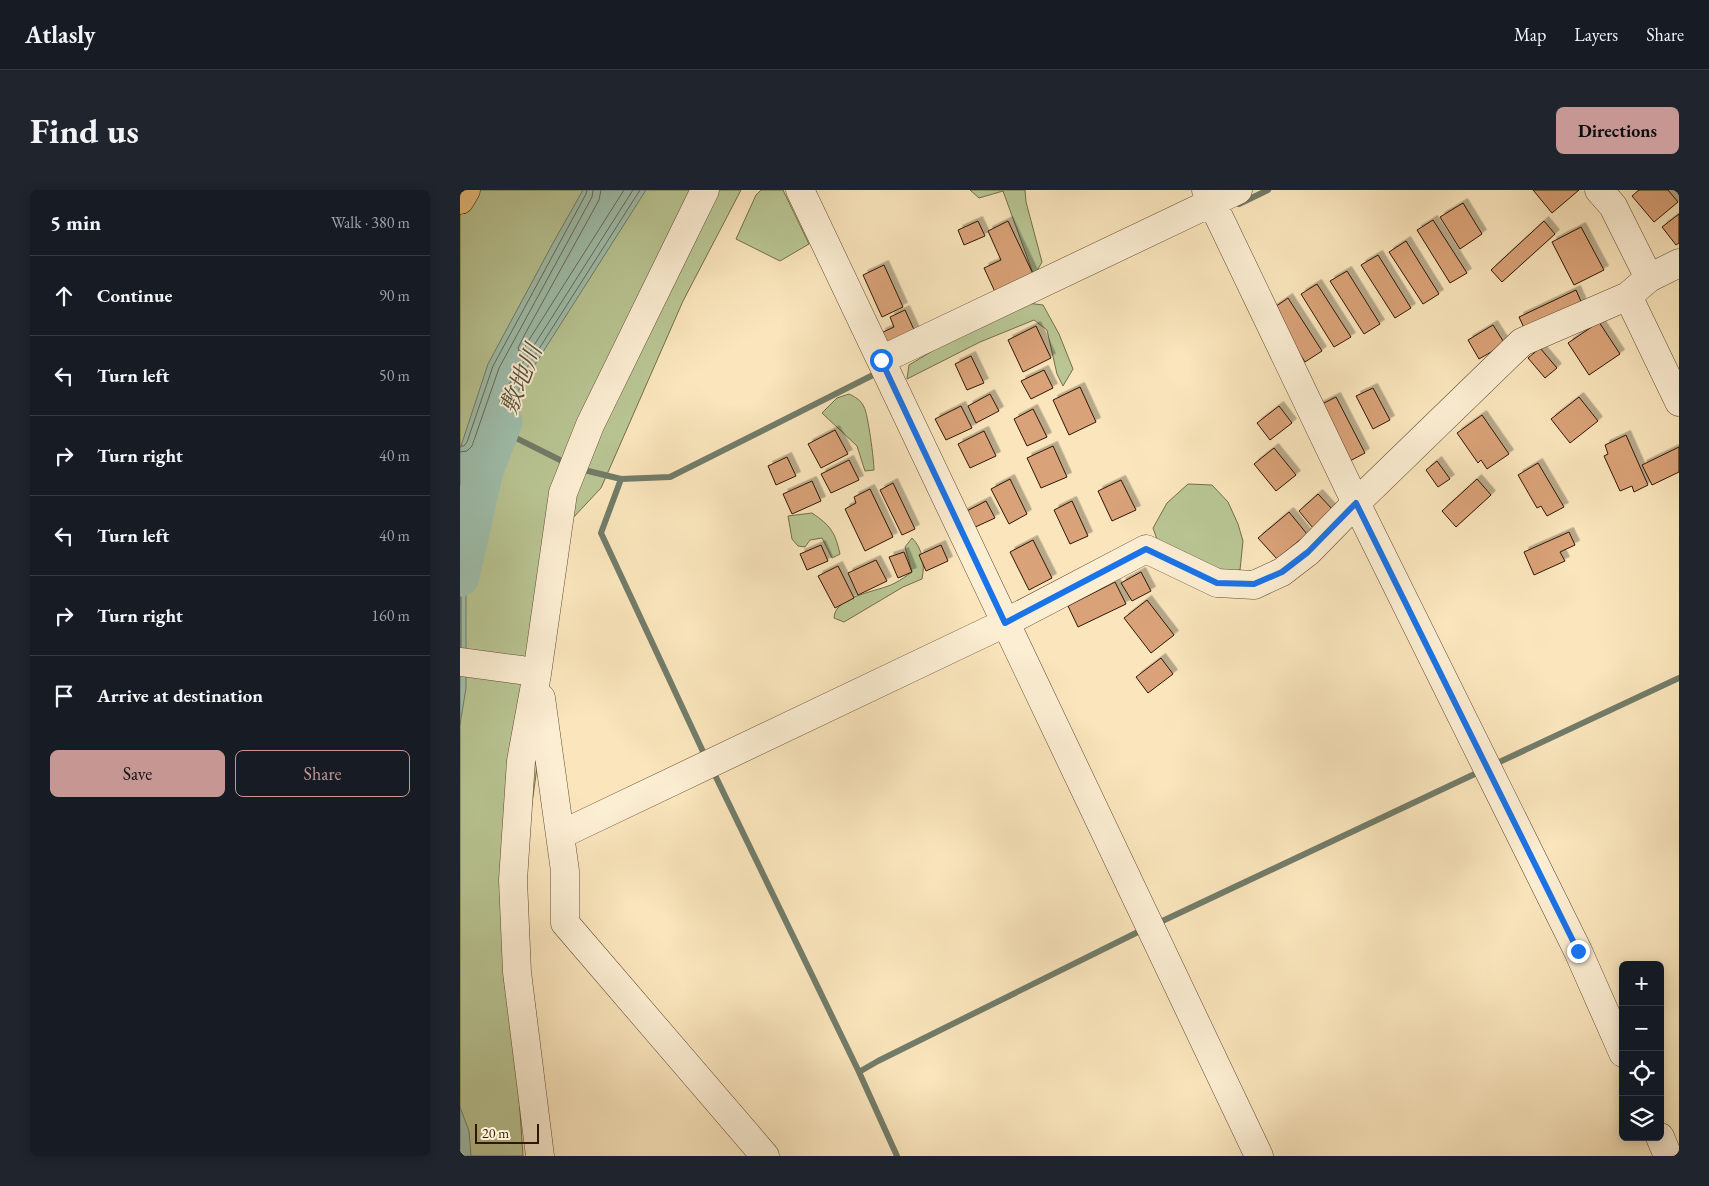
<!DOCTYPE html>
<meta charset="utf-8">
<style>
:root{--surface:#171b24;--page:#20242c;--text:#f1f3f6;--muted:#9ea1a6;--line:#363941;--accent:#c59692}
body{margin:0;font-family:"EB Garamond","Noto Serif JP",serif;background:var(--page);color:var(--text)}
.controls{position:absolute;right:15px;bottom:15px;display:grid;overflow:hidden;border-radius:8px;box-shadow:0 2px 12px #0003}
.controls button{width:45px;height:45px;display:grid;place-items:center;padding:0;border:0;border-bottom:1px solid var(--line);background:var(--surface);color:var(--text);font:25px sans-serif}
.scale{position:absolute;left:15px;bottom:12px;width:64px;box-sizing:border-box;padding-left:5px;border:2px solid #2f1702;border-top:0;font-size:14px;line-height:18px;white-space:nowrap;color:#2f1702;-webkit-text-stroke:4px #fceed3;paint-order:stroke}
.stop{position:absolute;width:15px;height:15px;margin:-11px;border:4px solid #1a73e8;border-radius:50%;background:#fff}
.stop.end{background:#1a73e8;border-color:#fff;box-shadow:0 1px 5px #0008}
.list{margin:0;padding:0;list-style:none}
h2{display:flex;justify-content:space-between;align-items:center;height:65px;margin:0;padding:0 20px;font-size:21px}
h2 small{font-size:16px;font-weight:400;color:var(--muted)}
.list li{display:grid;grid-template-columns:32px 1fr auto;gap:15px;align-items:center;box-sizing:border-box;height:80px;padding:0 20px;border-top:1px solid var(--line)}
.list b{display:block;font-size:19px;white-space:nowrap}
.list em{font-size:16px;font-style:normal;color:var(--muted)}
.actions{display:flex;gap:10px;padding:15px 20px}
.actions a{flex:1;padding:11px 0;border:1px solid var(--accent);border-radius:8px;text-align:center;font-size:18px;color:var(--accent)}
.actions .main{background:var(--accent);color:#111}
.icon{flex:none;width:28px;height:28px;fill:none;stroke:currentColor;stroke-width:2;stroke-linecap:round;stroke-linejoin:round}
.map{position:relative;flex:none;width:1219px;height:966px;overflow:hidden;border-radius:8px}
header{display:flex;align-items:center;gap:30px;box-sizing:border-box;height:70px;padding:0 25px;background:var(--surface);border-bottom:1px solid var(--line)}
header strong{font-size:24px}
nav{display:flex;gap:28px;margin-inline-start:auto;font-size:18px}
.intro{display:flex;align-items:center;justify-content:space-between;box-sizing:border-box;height:120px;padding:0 30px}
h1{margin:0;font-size:35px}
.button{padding:12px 22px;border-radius:8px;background:var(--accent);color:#111;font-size:18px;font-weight:700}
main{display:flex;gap:30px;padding:0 30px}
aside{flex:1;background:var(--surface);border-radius:8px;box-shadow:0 2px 12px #0003}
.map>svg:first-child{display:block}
.green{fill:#b9c694;stroke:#746e4b}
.water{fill:#9fbfad;stroke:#727c69}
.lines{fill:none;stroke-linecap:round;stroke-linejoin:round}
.shore{stroke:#676b58;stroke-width:1}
.stream{stroke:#727c69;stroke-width:6}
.river{stroke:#9fbfad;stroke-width:39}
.building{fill:#daa278;stroke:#2f1702;filter:url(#shadow)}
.minor-casing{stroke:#624a30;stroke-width:29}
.major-casing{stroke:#2f1702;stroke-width:29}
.minor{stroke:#fceed3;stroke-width:28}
.major{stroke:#edc27e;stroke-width:28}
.route{stroke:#1a73e8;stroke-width:6}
.labels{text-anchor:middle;stroke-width:4;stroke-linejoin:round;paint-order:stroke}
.water-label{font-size:24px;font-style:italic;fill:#56523e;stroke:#fceed3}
</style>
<header>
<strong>Atlasly</strong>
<nav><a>Map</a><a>Layers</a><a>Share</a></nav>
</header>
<div class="intro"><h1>Find us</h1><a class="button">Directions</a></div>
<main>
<aside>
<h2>5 min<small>Walk · 380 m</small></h2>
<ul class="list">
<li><svg class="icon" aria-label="ahead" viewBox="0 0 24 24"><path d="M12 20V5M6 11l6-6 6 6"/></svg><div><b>Continue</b></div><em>90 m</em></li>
<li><svg class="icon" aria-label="left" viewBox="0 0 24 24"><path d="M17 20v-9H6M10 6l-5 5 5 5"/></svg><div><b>Turn left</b></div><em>50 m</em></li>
<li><svg class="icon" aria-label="right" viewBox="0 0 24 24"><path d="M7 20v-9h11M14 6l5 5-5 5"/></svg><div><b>Turn right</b></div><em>40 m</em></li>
<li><svg class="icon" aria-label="left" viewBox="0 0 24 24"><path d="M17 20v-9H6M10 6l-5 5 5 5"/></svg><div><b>Turn left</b></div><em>40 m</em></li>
<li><svg class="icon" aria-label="right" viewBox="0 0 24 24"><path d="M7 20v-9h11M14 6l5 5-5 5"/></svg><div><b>Turn right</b></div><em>160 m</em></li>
<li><svg class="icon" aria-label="arrive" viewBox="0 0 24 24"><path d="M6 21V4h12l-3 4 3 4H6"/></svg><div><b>Arrive at destination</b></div></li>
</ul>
<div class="actions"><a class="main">Save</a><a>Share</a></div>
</aside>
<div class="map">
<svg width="1219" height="966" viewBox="0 0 1219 966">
<defs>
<filter id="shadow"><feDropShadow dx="4.5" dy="-4.5" stdDeviation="0" flood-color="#0004"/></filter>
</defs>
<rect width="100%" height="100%" fill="#fae5bc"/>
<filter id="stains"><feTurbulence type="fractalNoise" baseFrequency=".004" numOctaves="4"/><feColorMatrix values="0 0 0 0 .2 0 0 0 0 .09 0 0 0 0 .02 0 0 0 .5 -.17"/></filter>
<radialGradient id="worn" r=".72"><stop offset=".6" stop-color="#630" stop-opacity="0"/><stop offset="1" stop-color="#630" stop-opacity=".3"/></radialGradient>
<!-- green -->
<path class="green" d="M9 0H281L223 111 141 298 111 330 50 774 63 966H0V18Z
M301 0H323L349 54 320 71 276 49 296 5Z
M510 0H565L566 12 582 72 574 86 543 1 519 8Z
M567 113 583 115 599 144 613 179 603 196 597 184 587 140 574 130 520 152 447 189 449 175 504 142Z
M389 204C395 207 401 210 404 217 408 224 414 270 414 280L405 281 397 256 362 223 377 208Z
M728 294 752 295 768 312 778 334 783 351 780 380 766 382 699 355 693 338 707 313Z
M352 323C371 336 375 342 380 364L372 368 362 348 350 350 345 357 338 356 332 349 328 326Z
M452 348C463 359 465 375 462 389L443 397 384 432 374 428C375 405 419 402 435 393 441 390 446 386 452 382L445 357Z"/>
<!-- water -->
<path class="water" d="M123 0H186L53 209 24 280 6 360V498L0 535V259L28 174 93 53Z
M0 917 9 941 11 966H0Z"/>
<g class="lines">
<!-- shore -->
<path class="shore" d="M141 0 139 10 65 144 58 158 59 161H62L164 0
M0 256H4L7 252 33 176 126 4 127 0
M0 262 7 261 12 256 39 178 132 7 133 0
M0 335 13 276 43 204 173 0
M1 457V359L19 278 49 206 180 0"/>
<!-- stream -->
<path class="stream" d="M779 14 808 0
M40 240 108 274
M120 279 161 289 210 287 419 182
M161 289 141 343 246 568
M1033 575 1219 488
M252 579 399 882 437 966
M696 734 1021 581
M399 882 418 871 684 739"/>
<!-- river -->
<path class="river" d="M0 387 24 280 43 232"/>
</g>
<!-- building -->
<path class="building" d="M1073 0H1119L1092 23Z
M1179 0H1208L1218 12 1194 32 1172 6Z
M1003 13 1022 44 1000 59 980 27Z
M1219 24V53L1216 55 1202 37Z
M973 30 1007 83 990 93 957 40Z
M518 31 525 46 504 55 498 40Z
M548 31 574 86 536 104 524 78 541 70 528 41Z
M1084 31 1095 44 1042 92 1031 80Z
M1121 37 1144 80 1114 95 1092 52Z
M946 51 979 104 963 114 929 62Z
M918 65 951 118 935 128 901 75Z
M424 75 443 117 422 127 403 85Z
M887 81 920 134 904 144 870 91Z
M857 94 891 147 874 157 841 104Z
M1116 100 1123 116 1066 142 1059 127Z
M828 108 862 161 845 172 812 119Z
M445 120 456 144 427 157 421 143 434 137 430 127Z
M1139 132 1160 164 1129 185 1108 153Z
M1033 135 1045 154 1019 169 1008 150Z
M576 136 591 168 563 182 548 150Z
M1080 158 1097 178 1085 188 1068 168Z
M511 166 524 193 507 200 495 174Z
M584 180 593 198 571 209 561 191Z
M620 197 636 232 609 245 593 210Z
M913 198 930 230 913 239 896 206Z
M530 204 539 221 516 233 508 216Z
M876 207 905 263 888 272 858 216Z
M1119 207 1138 231 1110 253 1091 229Z
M501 216 512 238 486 250 475 229Z
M819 216 832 233 810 250 797 233Z
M573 219 587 247 567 256 554 229Z
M1022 225 1049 264 1027 279 1021 270 1018 273 997 243Z
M375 240 388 264 361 278 348 254Z
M524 241 536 266 510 278 498 254Z
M1166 245 1188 295 1174 302 1172 296 1160 301 1144 266 1148 264 1145 255Z
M593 256 607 287 581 298 567 268Z
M1219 257V282L1192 295 1182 275Z
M814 258 836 285 816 301 794 274Z
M327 267 336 286 316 295 308 276Z
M389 270 399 290 371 303 361 284Z
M977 271 990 289 978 297 966 280Z
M1078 273 1104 317 1087 326 1081 316 1077 318 1058 285Z
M550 289 567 324 549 334 531 299Z
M1017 289 1031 305 996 337 982 321Z
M661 290 676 320 652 331 638 301Z
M352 291 361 311 332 324 323 304Z
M433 293 455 339 442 345 420 300Z
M410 299 433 347 405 361 385 319 396 313 394 307Z
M858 304 873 320 853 338 839 321Z
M526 311 535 328 511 339 503 323Z
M612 311 628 346 610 354 594 320Z
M829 322 847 344 817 369 798 348Z
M1109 342 1115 355 1100 362 1105 371 1074 385 1064 362Z
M573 350 592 388 569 400 550 362Z
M361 355 368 371 347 380 340 364Z
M481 355 488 371 466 381 459 365Z
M444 362 452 382 438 388 429 367Z
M416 370 427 391 398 405 388 383Z
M378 376 394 408 375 418 358 386Z
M681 382 691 401 672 411 661 393Z
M655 392 666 414 618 437 608 416Z
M687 410 714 445 691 463 664 428Z
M701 468 713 484 688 503 676 487Z"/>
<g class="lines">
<!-- minor casing -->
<g class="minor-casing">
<path id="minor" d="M340 0 799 966
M746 0 896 313 1118 761 1163 863
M1139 0 1153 16 1189 88
M1168 106 1219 212
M421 170 778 0
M0 472 61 480 77 484
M81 508 105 681V733L305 966
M100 645 545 433 686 359 757 393 794 395 822 382 848 362 896 313 1062 152 1168 106 1189 88 1219 73
M1200 947 1208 966
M80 966 57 782 53 690 61 571 77 484 103 303 130 235 245 0"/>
</g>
<!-- major casing -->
<g class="major-casing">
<path id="major" d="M0 10 6 0"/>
</g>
<!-- minor -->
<use href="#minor" class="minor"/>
<!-- major -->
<use href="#major" class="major"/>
</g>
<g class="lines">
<!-- route -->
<path class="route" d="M421 170 545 433 686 359 757 393 794 394 822 382 848 362 896 313 1118 761"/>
</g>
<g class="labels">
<!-- water labels -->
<g class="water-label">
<text transform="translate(61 189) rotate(-68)" y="8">敷地川</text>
</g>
</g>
<rect width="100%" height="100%" filter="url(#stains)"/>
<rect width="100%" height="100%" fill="url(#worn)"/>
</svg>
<div class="controls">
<button>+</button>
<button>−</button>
<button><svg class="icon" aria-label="locate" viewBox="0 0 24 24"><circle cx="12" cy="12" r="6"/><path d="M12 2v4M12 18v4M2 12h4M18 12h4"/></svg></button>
<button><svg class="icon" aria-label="layers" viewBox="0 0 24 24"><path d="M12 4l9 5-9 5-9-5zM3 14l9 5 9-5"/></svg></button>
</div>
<div class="scale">20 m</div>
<div class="stop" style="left:421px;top:170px"></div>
<div class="stop end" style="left:1118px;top:761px"></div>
</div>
</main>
